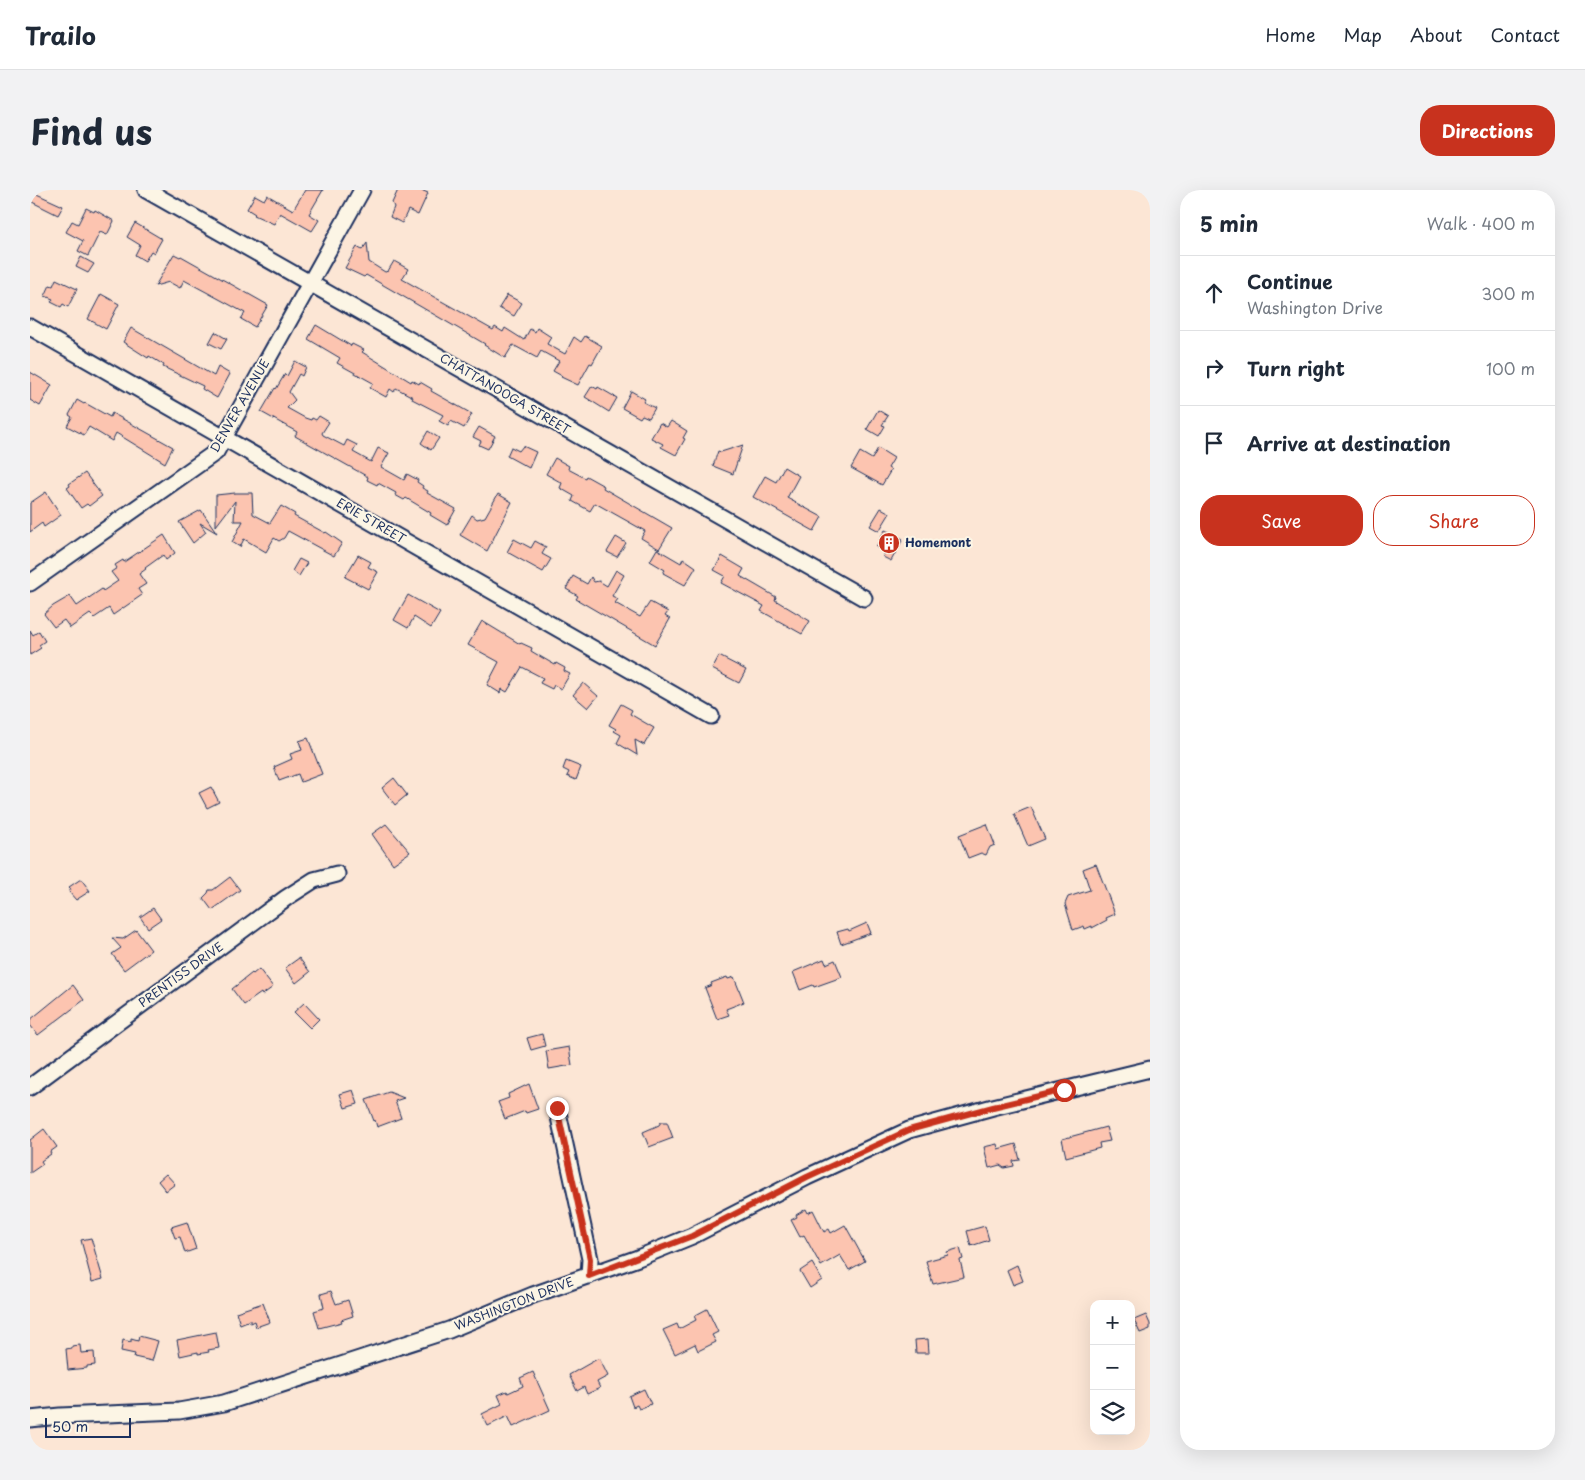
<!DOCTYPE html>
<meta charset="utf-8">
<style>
:root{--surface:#fff;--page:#f2f2f3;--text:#1f2937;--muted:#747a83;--line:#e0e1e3;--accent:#c8321e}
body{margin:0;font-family:"Playpen Sans",sans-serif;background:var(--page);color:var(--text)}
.controls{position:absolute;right:15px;bottom:15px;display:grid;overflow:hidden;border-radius:10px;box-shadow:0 5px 20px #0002}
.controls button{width:45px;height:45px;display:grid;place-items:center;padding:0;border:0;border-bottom:1px solid var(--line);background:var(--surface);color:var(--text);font:25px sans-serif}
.scale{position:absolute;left:15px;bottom:12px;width:86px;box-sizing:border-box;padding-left:5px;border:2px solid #1b2f5e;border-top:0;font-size:14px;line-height:18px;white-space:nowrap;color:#1b2f5e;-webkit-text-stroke:4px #fcf5e5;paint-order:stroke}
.stop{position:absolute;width:15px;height:15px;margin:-11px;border:4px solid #c8321e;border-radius:50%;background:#fff}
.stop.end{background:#c8321e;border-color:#fff;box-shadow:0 1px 5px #0008}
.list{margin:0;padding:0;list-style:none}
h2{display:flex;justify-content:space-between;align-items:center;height:65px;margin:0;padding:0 20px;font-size:21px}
h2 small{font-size:16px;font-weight:400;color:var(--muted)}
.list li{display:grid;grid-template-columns:32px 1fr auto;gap:15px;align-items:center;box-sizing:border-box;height:75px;padding:0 20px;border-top:1px solid var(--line)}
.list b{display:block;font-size:19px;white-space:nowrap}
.list p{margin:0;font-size:16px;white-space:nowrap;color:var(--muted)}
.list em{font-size:16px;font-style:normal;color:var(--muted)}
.actions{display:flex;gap:10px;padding:15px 20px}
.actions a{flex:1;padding:11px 0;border:1px solid var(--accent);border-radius:20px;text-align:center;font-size:18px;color:var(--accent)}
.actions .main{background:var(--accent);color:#fff}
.icon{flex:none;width:28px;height:28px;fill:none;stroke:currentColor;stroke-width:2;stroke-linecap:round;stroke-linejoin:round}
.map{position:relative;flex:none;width:1120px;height:1260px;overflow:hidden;border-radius:20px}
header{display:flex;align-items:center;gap:30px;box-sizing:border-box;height:70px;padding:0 25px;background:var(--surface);border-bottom:1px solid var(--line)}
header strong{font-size:24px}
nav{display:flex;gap:28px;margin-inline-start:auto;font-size:18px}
.intro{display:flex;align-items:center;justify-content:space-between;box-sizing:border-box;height:120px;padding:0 30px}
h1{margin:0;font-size:35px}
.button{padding:12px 22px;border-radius:20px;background:var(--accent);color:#fff;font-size:18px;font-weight:700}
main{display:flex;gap:30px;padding:0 30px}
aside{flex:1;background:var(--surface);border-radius:20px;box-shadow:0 5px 20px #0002}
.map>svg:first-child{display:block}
.building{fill:#fcc4b0;stroke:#1b2f5e}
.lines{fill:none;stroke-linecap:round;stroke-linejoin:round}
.minor-casing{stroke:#1b2f5e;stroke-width:19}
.minor{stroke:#fcf5e5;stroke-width:15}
.route{stroke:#c8321e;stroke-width:6}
.labels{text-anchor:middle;stroke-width:4;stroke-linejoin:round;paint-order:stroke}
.street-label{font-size:12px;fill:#1b2f5e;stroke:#fcf5e5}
.poi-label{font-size:12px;font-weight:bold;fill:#1b2f5e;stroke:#fcf5e5;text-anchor:start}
</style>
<header>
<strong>Trailo</strong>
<nav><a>Home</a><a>Map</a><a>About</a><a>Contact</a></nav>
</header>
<div class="intro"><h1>Find us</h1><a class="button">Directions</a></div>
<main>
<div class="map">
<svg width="1120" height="1260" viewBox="0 0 1120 1260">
<rect width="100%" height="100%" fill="#fce6d5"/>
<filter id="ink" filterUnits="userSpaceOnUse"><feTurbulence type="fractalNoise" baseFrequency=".02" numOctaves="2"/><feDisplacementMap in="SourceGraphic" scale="10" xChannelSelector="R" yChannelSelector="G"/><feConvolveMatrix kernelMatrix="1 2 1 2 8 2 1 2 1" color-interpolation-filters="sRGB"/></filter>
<g filter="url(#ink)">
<!-- building -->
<path class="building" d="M275 0H293L279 24 289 30 282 41 250 23 244 34 224 25 225 24 217 19 225 5 234 10 237 5 263 20Z
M368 0H391L398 3 388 25 378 20 372 33 360 27 364 17 362 13Z
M0 1 33 16 28 25 0 11Z
M56 18 64 22 65 20 84 31 77 45 70 42 58 66 48 61 53 51 36 42 42 31 48 34Z
M105 33 132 49 124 63 121 61 115 71 105 65 110 55 97 47Z
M337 53 339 72 355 82 358 81 364 71 378 79 372 89 463 140 465 137 473 142 475 138 494 150 500 139 505 142 507 138 521 147 517 154 535 164 544 147 551 152 555 146 572 156 562 174 560 173 548 195 531 187 532 186 523 181 529 171 511 161 507 168 483 155 475 168 454 155 455 154 336 85 334 87 315 78 327 57 332 60Z
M144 64 150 67 151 66 238 115 225 137 211 129 215 123 154 90 150 98 139 92 125 96Z
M51 67 64 74 58 83 46 77Z
M26 89 47 99 38 117 33 114 31 117 21 112 23 109 15 106 20 95 23 96Z
M71 104 89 114 76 139 58 129Z
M477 105 492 113 484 126 469 118Z
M286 135 321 156 322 154 334 160 332 162 381 192 382 190 389 194 390 192 402 199 401 201 442 224 434 238 421 231 418 236 409 231 413 225 382 209 383 207 366 198 364 202 360 199 356 207 340 198 343 193 307 173 310 168 278 149Z
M101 138 184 186 188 177 200 184 187 208 172 199 173 196 133 177 134 175 119 166 118 168 93 152Z
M185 142 197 149 191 159 179 153Z
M265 171 276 177 272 186 269 184 259 202 265 210 257 218 275 228 281 230 282 228 286 230 289 226 299 232 292 243 293 245 314 256 317 250 327 255 323 262 341 272 348 258 359 263 351 277 374 290 377 284 388 290 387 292 393 296 392 298 398 301 397 303 426 319 417 335 400 325 401 323 376 308 374 310 365 305 366 303 348 293 347 295 337 290 338 287 265 246 267 242 231 222 245 198 246 199 255 184 257 186Z
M0 182 22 195 10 216 0 210Z
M562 196 567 199 568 197 587 208 579 222 555 207Z
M601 201 615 209 613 212 625 218 619 228 612 225 610 228 592 218Z
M47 210 54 214 55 213 80 227 82 223 143 257 135 273 86 243 82 251 59 237 54 245 37 236 42 227 39 225Z
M848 220 858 226 852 235 855 236 849 246 837 239Z
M641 231 657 241 653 248 655 249 646 265 631 257 633 254 621 248 630 233 637 237Z
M449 237 465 246 458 259 449 255 451 251 443 247Z
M398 241 409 248 401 260 391 253Z
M713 255 703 284 683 276 688 261 691 262Z
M493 256 506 262 499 278 477 266 481 257 489 261Z
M848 258 864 268 858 278 861 280 852 295 821 278 830 262 842 269Z
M525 268 539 276 538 279 555 288 556 286 574 296 573 298 642 338 629 359 611 348 615 341 565 313 560 321 542 311 544 306 530 298 532 293 516 284Z
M754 277 769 286 757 308 792 327 784 341 723 307 735 286 746 292Z
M55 283 72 306 59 316 57 314 51 318 37 298 40 296 39 294Z
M16 302 31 325 14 337 12 333 0 342V313Z
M205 303H222L223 324 240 333 251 316 265 324 264 326 295 343 296 342 312 353 304 366 258 341 254 348 249 351 244 348 236 362 214 349 210 357 202 352 213 331H204L205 311 186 336V305Z
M468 304 482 312 457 361 430 345 442 325 447 329 455 327Z
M851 318 860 323 849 341 840 336Z
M171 320 187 343 170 333 176 342 163 353 149 332Z
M855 340 873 349 861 371 853 367 855 362 846 357Z
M134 345 145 363 136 370 133 365 115 378 116 379 109 384 116 394 108 399 112 405 83 425 79 418 64 428 60 424 40 438 34 430 24 437 14 424 23 416 40 406 47 416 72 399 73 401 88 391 81 382 87 378 85 375 93 370 94 372Z
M586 347 596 353 587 367 577 362Z
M484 349 501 358 505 351 516 357 512 364 521 369 513 382 477 362Z
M627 359 651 373 653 368 666 377 655 395 633 383 635 380 620 371Z
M328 365 341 372 338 377 348 382 338 399 315 387Z
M692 366 714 379 710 386 746 407 745 410 780 431 772 444 731 421 734 416 691 393 695 386 684 380Z
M269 369 277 373 269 386 262 381Z
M586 380 594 385 582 406 588 409 585 413 610 427 620 412 638 422 635 426 640 429 625 455 546 409 548 406 536 399 543 386 557 394 561 387 564 392 569 391 577 396Z
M378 405 410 423 401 438 384 427 378 438 364 430Z
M452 431 490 454 491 453 502 458 501 461 506 464 525 475 526 473 535 478 534 481 540 484 531 499 524 495 522 499 510 493 513 488 492 477 477 502 472 499 470 503 457 495 469 472 438 455Z
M0 440 3 445 9 441 15 451 9 455 11 458 0 465Z
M689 466 716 480 709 493 682 479Z
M553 493 568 506 558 518 543 505Z
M591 514 602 520 600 524 624 538 614 555 605 550 607 565 587 553 591 545 584 541 586 539 579 535Z
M278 548 292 584 271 592 268 584 249 591 244 577 262 569 260 564 272 560 269 551Z
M536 571 551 577 546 590 537 586 539 582 533 579Z
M364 588 377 605 365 615 352 598Z
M181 597 189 612 177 618 169 603Z
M1001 617 1015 649 998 656 984 624Z
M356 634 380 662 363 674 342 644Z
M957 634 965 655 960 657 956 665 951 663 938 668 929 645Z
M1066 674 1085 724 1076 728 1077 730 1062 738V736L1055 739 1054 736 1043 740 1035 714 1038 707 1060 700 1053 679Z
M200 687 210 700 182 720 173 708 178 703 179 700H183Z
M51 689 60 701 46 710 39 702 41 699 39 697Z
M123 718 131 729 118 738 110 727Z
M837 733 841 743 811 754 807 742 818 739 819 741Z
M106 740 121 760 94 780 82 764 91 758 82 748 93 749Z
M269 768 280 782 266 793 255 778Z
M794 769 796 774 805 770 812 787 784 797 783 795 770 800 763 782Z
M229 779 243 797 232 805 231 803 214 815 202 799 222 783 223 784Z
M697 787 698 789 704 787 714 812 696 819 699 825 687 829 675 798 682 795 681 793Z
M43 795 54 810 8 845 0 835V830Z
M274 813 289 829 280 838 264 822Z
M512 844 515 856 501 860 497 848Z
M539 857 542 875 519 879 516 861Z
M499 894 508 919 496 923 495 921 475 929 468 912 479 908 478 904Z
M323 900 328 914 315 918 310 904Z
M359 902 374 908 365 911 371 928 347 937 345 930 344 931 336 910Z
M631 932H637L643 948 619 957 613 942 629 935Z
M1076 937 1080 951 1069 953 1070 958 1036 967 1032 949Z
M14 939 27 957 20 962 21 964 11 971 13 974 0 983V950Z
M967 954 968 959 986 954 990 970 983 971 984 976 974 978 970 975 959 978 954 957Z
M136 984 145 994 136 1001 128 991Z
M776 1019 778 1023 783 1020 794 1042 799 1039 801 1043 815 1035 835 1071 819 1080 810 1065 791 1076 774 1045 770 1047 761 1030 767 1027 766 1025Z
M157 1032 166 1059 155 1063 150 1047 145 1048 141 1037Z
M955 1036 959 1050 941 1056 937 1041Z
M61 1048 73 1089 62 1092 51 1050Z
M930 1058 933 1069 930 1070 934 1087 903 1094 896 1071 918 1065 917 1062Z
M782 1073 792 1090 780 1098 770 1081Z
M987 1075 993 1091 983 1095 977 1080Z
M301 1101 306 1114 318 1110 323 1126 311 1130 312 1132 289 1138 284 1121 294 1118 291 1104Z
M233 1113 240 1132 226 1137 224 1131 220 1133V1130L210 1134 206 1122Z
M677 1119 688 1142 682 1145 686 1152 668 1161 665 1154 645 1164 633 1140 647 1134 649 1139 666 1130 664 1126Z
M1116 1125 1120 1134V1139L1110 1143 1104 1130Z
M186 1142 189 1158 178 1160 179 1162 168 1164V1162L150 1166 147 1150Z
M109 1146 128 1151 122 1171 104 1167 105 1164 91 1161 93 1150 101 1152V1149L108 1151Z
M898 1149 899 1163H886L885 1150Z
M50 1155 51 1163 64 1162 65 1175 57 1176V1178L38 1180 36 1159 42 1158V1156Z
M569 1168 578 1186 567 1192 570 1198 557 1204 554 1197 547 1201 539 1185Z
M503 1182 520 1220 483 1237 478 1226 458 1236 452 1224 472 1214 468 1205 477 1201 478 1203 493 1196 490 1188Z
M614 1199 621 1214 609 1219 607 1215 603 1217 599 1206Z"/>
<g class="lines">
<!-- minor casing -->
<g class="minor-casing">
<path id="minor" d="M116 0 834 408
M0 137 681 526
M0 393 186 262 332 0
M0 897 256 708 284 690 307 684
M527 918 560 1069 559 1086
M0 1229 30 1226 149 1221 194 1213 419 1140 503 1105 608 1068 662 1046 777 987 879 940 963 917 1120 879"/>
</g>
<!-- minor -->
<use href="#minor" class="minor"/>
</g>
</g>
<g class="lines" filter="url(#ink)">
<!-- route -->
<path class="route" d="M527 918 560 1069 559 1086 662 1046 777 987 879 940 963 917 1034 900"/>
</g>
<!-- icons -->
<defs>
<g id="building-disc" transform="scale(1.125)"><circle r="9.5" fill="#c8321e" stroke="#fcf5e5"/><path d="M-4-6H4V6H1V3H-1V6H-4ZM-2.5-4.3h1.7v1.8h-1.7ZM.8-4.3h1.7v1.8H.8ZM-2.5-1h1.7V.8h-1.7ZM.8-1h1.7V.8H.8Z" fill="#fff"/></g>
</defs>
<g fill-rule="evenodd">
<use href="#building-disc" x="859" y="353"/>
</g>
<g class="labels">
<!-- street labels -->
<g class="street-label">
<text transform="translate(475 204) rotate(30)" y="4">CHATTANOOGA STREET</text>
<text transform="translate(210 216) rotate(-60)" y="4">DENVER AVENUE</text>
<text transform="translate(341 331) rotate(30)" y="4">ERIE STREET</text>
<text transform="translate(151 785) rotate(-36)" y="4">PRENTISS DRIVE</text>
<text transform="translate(484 1114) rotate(-21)" y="4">WASHINGTON DRIVE</text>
</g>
<!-- poi labels -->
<g class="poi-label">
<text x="875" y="357">Homemont</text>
</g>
</g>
</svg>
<div class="controls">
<button>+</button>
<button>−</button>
<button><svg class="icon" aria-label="layers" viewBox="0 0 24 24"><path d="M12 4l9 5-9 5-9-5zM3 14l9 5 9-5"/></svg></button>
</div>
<div class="scale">50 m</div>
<div class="stop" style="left:1034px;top:900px"></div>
<div class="stop end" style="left:527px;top:918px"></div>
</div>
<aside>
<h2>5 min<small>Walk · 400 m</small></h2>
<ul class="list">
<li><svg class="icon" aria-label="ahead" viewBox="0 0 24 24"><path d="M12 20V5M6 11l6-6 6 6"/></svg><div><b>Continue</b><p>Washington Drive</p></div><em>300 m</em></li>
<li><svg class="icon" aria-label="right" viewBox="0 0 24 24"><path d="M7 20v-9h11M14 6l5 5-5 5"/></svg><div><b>Turn right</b></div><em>100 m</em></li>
<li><svg class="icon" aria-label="arrive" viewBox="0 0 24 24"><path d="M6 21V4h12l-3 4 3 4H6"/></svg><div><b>Arrive at destination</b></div></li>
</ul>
<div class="actions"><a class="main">Save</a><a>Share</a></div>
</aside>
</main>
